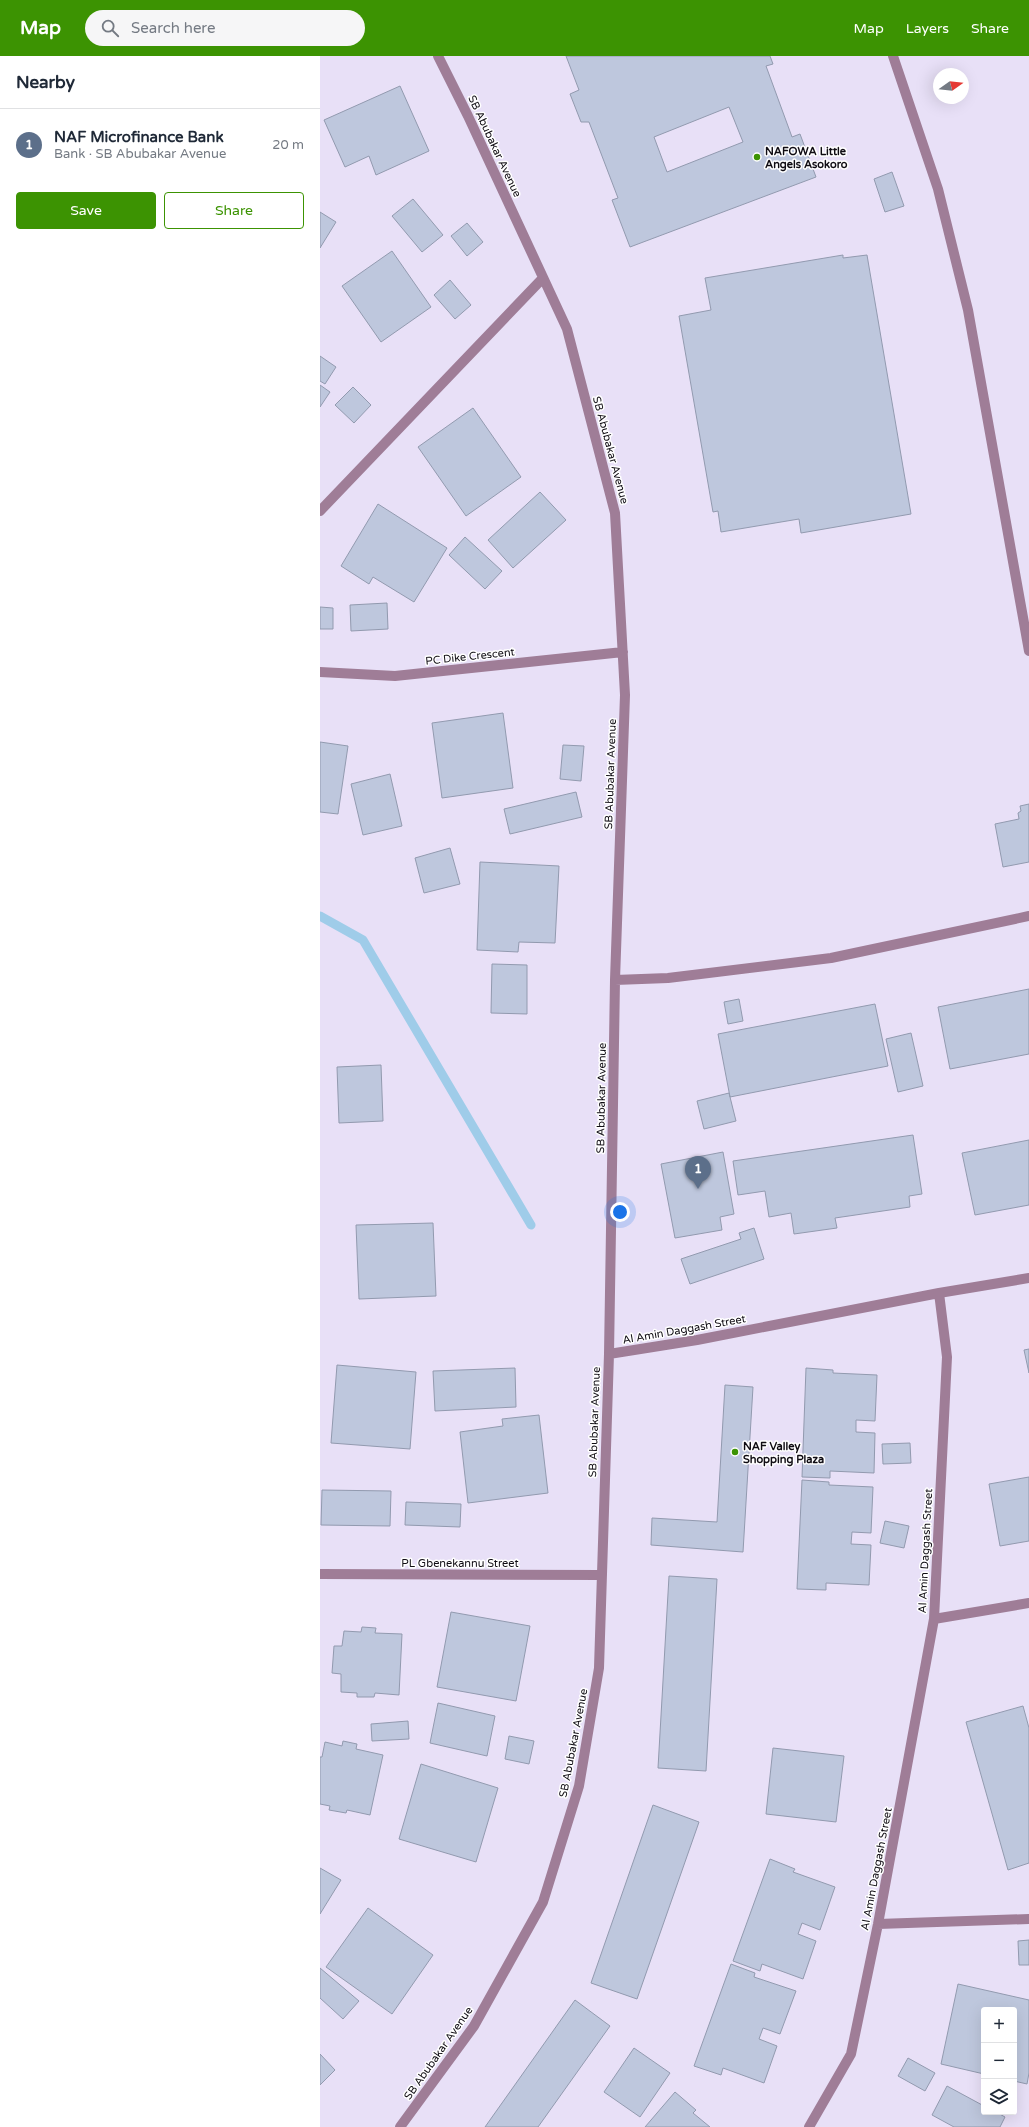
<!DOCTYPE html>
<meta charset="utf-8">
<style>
:root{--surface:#fff;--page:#f6f6f7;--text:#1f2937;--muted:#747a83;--line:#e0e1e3;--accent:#3c9302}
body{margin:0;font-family:"Varela Round",sans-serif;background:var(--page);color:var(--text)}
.controls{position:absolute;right:12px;bottom:12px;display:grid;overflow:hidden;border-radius:4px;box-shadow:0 4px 16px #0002}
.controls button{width:36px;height:36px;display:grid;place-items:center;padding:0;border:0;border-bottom:1px solid var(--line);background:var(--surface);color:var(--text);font:20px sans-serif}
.compass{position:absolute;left:613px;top:12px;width:36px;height:36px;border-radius:50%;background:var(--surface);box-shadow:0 4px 16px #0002;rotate:75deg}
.you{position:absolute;left:300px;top:1156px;width:14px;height:14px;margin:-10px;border:3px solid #fff;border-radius:50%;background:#1a73e8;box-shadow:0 0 0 6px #1a73e833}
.badge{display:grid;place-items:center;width:26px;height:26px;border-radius:50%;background:var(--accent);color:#fff;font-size:13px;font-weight:700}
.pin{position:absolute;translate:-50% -33px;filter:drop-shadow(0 1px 2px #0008)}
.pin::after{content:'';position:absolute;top:21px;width:14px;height:12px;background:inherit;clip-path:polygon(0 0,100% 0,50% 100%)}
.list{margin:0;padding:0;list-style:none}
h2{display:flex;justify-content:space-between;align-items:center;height:52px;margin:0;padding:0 16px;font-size:17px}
h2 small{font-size:13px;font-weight:400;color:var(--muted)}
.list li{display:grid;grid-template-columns:26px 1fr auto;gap:12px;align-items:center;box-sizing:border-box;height:72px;padding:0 16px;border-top:1px solid var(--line)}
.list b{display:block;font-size:15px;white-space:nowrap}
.list p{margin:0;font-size:13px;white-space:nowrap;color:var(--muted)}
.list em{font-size:13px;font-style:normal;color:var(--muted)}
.actions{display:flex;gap:8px;padding:12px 16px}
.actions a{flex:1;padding:9px 0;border:1px solid var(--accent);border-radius:4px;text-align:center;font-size:14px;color:var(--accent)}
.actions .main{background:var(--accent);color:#fff}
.icon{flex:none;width:22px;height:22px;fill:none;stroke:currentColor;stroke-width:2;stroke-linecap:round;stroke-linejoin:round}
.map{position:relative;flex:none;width:709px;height:2071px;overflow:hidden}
header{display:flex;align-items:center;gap:24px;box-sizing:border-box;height:56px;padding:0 20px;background:var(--accent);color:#fff}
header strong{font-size:19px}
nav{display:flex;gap:22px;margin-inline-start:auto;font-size:14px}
.search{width:280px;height:36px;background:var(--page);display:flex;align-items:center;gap:10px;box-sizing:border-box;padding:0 14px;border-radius:22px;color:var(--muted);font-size:15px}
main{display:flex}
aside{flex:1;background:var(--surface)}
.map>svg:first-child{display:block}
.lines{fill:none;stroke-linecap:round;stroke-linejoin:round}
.stream{stroke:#9fcce9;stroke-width:9}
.building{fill:#bec7dd;stroke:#929aaf;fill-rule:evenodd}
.minor{stroke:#9f7d97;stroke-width:10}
.poi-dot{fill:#3c9302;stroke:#fff;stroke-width:1.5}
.labels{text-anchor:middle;stroke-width:3;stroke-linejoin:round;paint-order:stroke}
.street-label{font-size:11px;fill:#0f0c13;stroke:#fff}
.poi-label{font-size:11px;font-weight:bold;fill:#0f0c13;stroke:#fff;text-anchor:start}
</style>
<header>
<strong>Map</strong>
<div class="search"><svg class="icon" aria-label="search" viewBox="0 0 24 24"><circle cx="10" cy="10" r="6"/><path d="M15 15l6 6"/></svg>Search here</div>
<nav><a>Map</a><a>Layers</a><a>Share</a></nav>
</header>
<main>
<aside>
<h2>Nearby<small></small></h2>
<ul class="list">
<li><span class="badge" style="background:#5c6f8a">1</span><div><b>NAF Microfinance Bank</b><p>Bank · SB Abubakar Avenue</p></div><em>20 m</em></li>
</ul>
<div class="actions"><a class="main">Save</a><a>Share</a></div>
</aside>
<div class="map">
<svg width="709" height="2071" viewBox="0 0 709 2071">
<rect width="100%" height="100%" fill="#e8e0f7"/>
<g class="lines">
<!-- stream -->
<path class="stream" d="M0 860 43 884 211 1169"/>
</g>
<!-- building -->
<path class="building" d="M246 0H450L453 8 446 10 472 81 480 78 496 121 310 191 292 144 298 142 269 66H261L250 38 259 34ZM409 51 423 86 347 116 334 81Z
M80 30 109 95 56 119 49 100 25 111 4 64Z
M572 116 584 150 565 156 554 123Z
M93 143 123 179 102 196 72 160Z
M0 156 16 166 0 192Z
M147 167 163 186 147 200 131 180Z
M72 195 111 251 61 286 22 230Z
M523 199V202L547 199 591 458 481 477 479 463 401 476 398 455 393 456 359 260 391 254 385 222Z
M130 224 151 249 135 263 114 239Z
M0 300 16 311 5 328 0 325Z
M0 329 10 336 0 351Z
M33 331 51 349 34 367 15 349Z
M153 352 201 421 146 460 98 391Z
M220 436 246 464 193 512 168 484Z
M58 448 127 492 94 546 53 521 49 528 21 510Z
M145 481 182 515 165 533 129 499Z
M67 547 68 573 31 575 30 549Z
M0 551 13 552V573H0Z
M183 657 193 732 122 742 112 667Z
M0 686 28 690 18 758 0 756Z
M243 689 264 690 261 725 240 723Z
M70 718 82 770 43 779 31 728Z
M256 736 262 761 190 778 184 753Z
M709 748V806L683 811 675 768 699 763 698 757 701 755 700 750Z
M130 792 140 828 104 837 95 802Z
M160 806 239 810 235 887 199 886 198 896 157 894Z
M172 908 207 909V958L171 957Z
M709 933V998L630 1013 618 951Z
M419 943 423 965 408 968 404 946Z
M555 948 568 1010 410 1041 398 978Z
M591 977 603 1030 578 1036 566 983Z
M61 1009 63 1065 19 1067 17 1011Z
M409 1037 416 1065 384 1073 377 1045Z
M593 1079 602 1138 589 1140 590 1151 515 1162 517 1172 474 1178 471 1157 449 1161 445 1135 418 1139 413 1105Z
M709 1084V1149L655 1159 642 1097Z
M403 1096 414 1158 400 1161 402 1174 355 1182 341 1108Z
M113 1167 116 1240 39 1243 36 1169Z
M434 1172 444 1203 370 1228 361 1203 421 1183 419 1177Z
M709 1293V1317L704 1294Z
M17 1309 96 1316 90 1393 11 1387Z
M195 1312 196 1351 115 1355 113 1315Z
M486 1312 513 1314V1317L557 1319 555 1365 536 1364V1376L555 1377 554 1417 510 1415V1422L482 1421Z
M405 1329 433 1331 423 1496 331 1489 332 1462 397 1466Z
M219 1359 228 1437 148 1447 140 1376 183 1370 182 1363Z
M590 1387 591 1407 563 1408 562 1388Z
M709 1421V1485L680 1490 669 1428Z
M482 1424 509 1426V1429L553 1431 551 1477 532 1476 531 1488 551 1489 549 1529 506 1527V1534L477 1533Z
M2 1434 71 1435 70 1470 1 1469Z
M86 1446 141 1448 140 1471 85 1469Z
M565 1465 589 1470 584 1492 560 1487Z
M349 1520 397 1523 386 1715 338 1712Z
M131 1556 210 1570 196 1645 117 1631Z
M42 1571 56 1572 55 1577 82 1578 79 1639 55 1637 54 1641H37V1637L21 1636V1618L12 1617 14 1590H22L24 1575 41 1576Z
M118 1647 175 1660 167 1700 110 1687Z
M703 1650 709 1672V1807L688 1814 646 1666Z
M88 1665 89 1683 52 1685 51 1668Z
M189 1680 214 1685 209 1708 185 1703Z
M23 1685 37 1688 36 1693 63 1699 50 1759 27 1754 26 1757 9 1754 10 1750 0 1748V1701H2L5 1686 22 1690Z
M453 1692 524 1700 516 1766 446 1758Z
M101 1708 178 1732 156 1806 79 1783Z
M333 1749 379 1766 317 1943 271 1927Z
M450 1803 475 1813 473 1816 515 1831 500 1874 482 1867 478 1878 496 1885 483 1923 442 1908 440 1915 413 1905Z
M0 1812 21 1824 0 1858Z
M48 1852 113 1899 72 1958 6 1911Z
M709 1884V1909H699L698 1885Z
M411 1908 435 1917 434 1921 476 1935 460 1978 443 1972 439 1983 457 1990 444 2027 403 2012 401 2019 374 2010Z
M0 1912 39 1945 23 1963 0 1942Z
M638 1928 709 1944V2017L707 2028 694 2025V1954H664V2018L621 2008Z
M255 1944 290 1970 218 2071H165Z
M314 1992 350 2017 320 2061 284 2036Z
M0 1998 15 2014 0 2029Z
M588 2002 615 2017 605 2035 578 2020Z
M627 2030 664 2050V2056H676L685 2061 680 2071H634L612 2059Z
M355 2036 376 2054 373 2057 390 2071H325Z"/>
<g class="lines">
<!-- minor -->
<path class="minor" d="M573 0 618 133 648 254 709 595
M0 455 223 222
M0 616 75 620 303 596
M295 924 348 922 511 902 709 860
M619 1237 709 1222
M289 1298 377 1284 619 1237 627 1301 614 1563 558 1868 531 1998 489 2071
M0 1518 281 1519
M614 1563 709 1547
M558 1868 709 1863
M80 2071 154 1970 223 1846 259 1730 279 1612 289 1298 295 924 305 639 295 457 247 273 148 60 118 0"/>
</g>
<!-- markers -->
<g class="poi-dot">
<circle cx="437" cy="101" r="4"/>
<circle cx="415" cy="1396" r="4"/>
</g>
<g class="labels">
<!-- street labels -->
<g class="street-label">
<text transform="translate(175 90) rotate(65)" y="4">SB Abubakar Avenue</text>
<text transform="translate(291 394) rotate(75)" y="4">SB Abubakar Avenue</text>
<text transform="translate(150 600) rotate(-6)" y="4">PC Dike Crescent</text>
<text transform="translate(290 718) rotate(-88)" y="4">SB Abubakar Avenue</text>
<text transform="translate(281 1042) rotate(-89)" y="4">SB Abubakar Avenue</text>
<text transform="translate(364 1273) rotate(-10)" y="4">Al Amin Daggash Street</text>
<text transform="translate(274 1366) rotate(-88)" y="4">SB Abubakar Avenue</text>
<text transform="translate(605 1495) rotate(-87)" y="4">Al Amin Daggash Street</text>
<text x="140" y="1511">PL Gbenekannu Street</text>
<text transform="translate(253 1687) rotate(-79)" y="4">SB Abubakar Avenue</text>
<text transform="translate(556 1813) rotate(-79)" y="4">Al Amin Daggash Street</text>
<text transform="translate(118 1997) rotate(-55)" y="4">SB Abubakar Avenue</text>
</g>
<!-- poi labels -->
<g class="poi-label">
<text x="445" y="99">NAFOWA Little<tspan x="445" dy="13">Angels Asokoro</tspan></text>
<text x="423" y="1394">NAF Valley<tspan x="423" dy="13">Shopping Plaza</tspan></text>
</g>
</g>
</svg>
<div class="controls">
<button>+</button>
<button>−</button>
<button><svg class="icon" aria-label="layers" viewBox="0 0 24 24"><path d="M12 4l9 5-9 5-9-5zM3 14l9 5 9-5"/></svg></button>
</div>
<svg class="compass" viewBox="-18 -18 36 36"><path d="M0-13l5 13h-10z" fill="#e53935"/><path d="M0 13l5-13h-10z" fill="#747a83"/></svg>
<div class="you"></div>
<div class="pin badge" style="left:378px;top:1133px;background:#5c6f8a">1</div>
</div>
</main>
